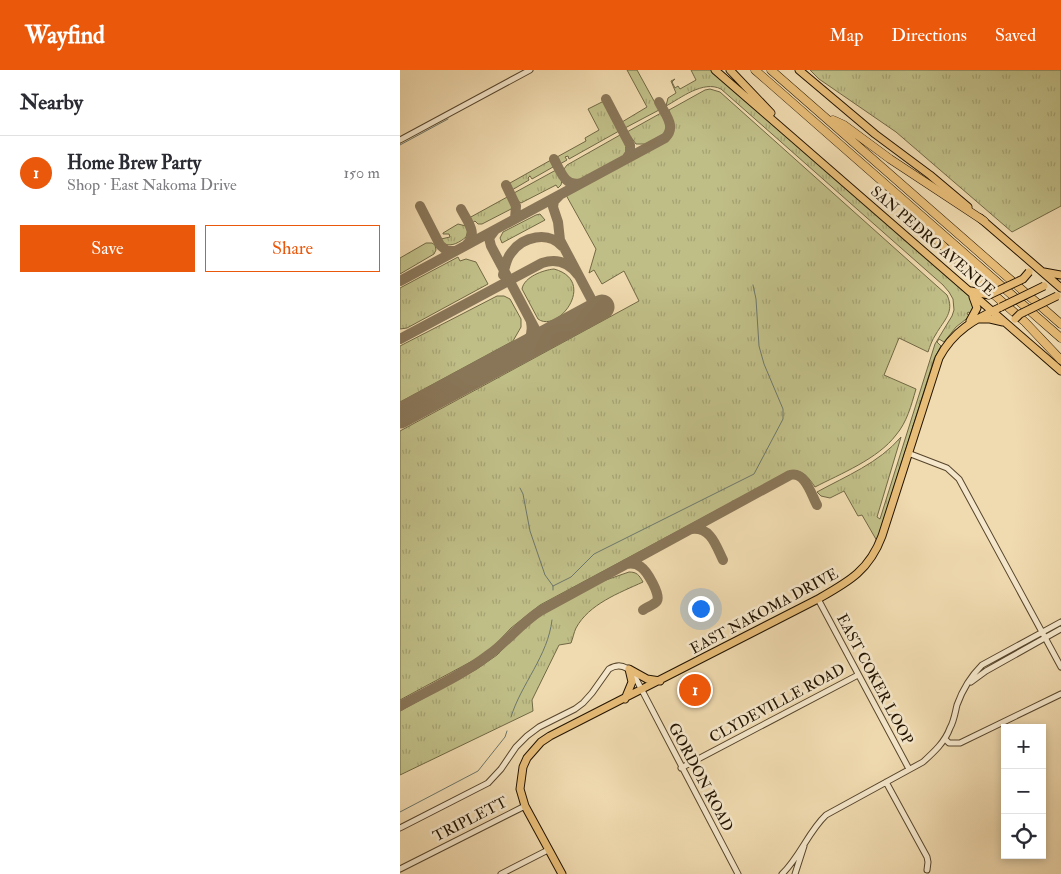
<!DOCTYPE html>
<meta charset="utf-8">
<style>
:root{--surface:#fff;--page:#f7f7f7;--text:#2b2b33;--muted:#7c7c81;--line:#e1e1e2;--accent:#ea580c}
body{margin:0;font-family:"IM FELL Double Pica",serif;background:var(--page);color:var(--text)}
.controls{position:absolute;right:15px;bottom:15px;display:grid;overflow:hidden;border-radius:0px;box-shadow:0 2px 8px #0003}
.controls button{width:45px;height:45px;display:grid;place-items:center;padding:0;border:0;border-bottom:1px solid var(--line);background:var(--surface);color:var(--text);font:25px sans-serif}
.you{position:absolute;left:300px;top:538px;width:18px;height:18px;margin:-12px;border:4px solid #fff;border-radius:50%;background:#1a73e8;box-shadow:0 0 0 8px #1a73e833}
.badge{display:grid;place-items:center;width:32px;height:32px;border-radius:50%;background:var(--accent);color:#fff;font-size:16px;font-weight:700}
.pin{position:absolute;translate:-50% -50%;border:2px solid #fff;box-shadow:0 1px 5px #0006}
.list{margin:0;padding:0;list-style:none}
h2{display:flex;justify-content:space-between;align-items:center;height:65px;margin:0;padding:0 20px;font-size:21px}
h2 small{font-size:16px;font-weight:400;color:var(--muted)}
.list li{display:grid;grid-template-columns:32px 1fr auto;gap:15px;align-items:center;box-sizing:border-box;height:75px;padding:0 20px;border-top:1px solid var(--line)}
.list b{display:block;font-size:19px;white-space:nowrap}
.list p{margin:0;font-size:16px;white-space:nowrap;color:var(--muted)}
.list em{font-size:16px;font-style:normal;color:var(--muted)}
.actions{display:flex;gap:10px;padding:15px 20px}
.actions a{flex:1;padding:11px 0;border:1px solid var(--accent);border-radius:0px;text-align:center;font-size:18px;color:var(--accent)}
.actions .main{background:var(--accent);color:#fff}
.icon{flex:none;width:28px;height:28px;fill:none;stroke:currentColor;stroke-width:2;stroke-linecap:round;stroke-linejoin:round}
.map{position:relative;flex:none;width:661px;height:804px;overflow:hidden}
header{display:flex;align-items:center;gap:30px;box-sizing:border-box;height:70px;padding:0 25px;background:var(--accent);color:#fff}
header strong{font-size:24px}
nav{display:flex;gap:28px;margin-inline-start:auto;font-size:18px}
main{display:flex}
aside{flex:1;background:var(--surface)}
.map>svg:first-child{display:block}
.grass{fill:url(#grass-tufts);stroke:#716844}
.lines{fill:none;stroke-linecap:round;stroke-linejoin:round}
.stream{stroke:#6c776c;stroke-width:1}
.taxiway{stroke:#897658;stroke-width:10}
.runway{stroke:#897658;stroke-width:25}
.minor-casing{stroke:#56452c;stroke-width:7}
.major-casing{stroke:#221301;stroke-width:9}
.highway-casing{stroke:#221301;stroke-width:9}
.minor{stroke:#f5e7cb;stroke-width:5}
.major{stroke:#e8bd78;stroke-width:7}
.highway{stroke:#e8bd78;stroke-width:8}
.major-bridge-casing{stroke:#221301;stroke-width:9;stroke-linecap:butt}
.major-bridge{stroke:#e8bd78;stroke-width:7}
.labels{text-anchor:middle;stroke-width:5;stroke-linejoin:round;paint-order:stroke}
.street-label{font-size:15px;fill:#221301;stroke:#f5e7cb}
</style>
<header>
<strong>Wayfind</strong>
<nav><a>Map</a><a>Directions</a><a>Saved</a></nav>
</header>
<main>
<aside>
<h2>Nearby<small></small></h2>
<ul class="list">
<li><span class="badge">1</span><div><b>Home Brew Party</b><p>Shop · East Nakoma Drive</p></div><em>150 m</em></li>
</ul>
<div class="actions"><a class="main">Save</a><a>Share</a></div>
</aside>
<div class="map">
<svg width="661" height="804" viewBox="0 0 661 804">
<defs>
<pattern id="grass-tufts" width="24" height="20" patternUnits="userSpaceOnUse" patternTransform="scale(1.25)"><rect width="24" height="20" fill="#c0be87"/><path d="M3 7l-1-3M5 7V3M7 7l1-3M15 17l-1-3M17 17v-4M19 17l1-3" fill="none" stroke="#a5a273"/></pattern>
</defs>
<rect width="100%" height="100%" fill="#f0daaf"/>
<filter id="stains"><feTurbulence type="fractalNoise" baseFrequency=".004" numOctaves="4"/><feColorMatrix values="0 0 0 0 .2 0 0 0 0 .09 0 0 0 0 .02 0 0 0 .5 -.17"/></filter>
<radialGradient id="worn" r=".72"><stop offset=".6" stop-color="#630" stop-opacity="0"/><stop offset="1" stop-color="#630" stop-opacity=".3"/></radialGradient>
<!-- grass -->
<path class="grass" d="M227 0H237L259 40 225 58 222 52 247 37Z
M291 0H314L500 163 572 229 574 239 572 244 568 242 567 244 570 246 556 257 544 272 539 269 537 272 541 276 534 289 477 471 462 445 458 446 444 421 430 428 421 426 417 422C446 406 479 393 501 367L477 447 480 449 535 274 552 246 554 240 553 229 549 222 543 215 321 19C303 10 281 28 266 36L268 28 276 23 271 11 275 9 272 12 275 18 278 16 280 19 296 10Z
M410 0H661V136L612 162 496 62 419 9Z
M310 19 320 22 547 225C555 242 544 250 536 264 532 270 530 276 528 282L499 268 484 305 516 319C511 336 507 352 496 365 478 389 440 404 415 417 408 407 404 400 390 401L140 535 111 558 90 580 76 589 0 630V361L239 231 224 201 202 214 194 200 189 203 196 179 166 125 266 71C281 59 270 53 269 40L305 20Z
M204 31 219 61 169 89 168 86 165 87 167 90 160 94 157 87 186 71 185 68 199 60 188 39Z
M261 43 267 56 264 64 245 74H236L227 62Z
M220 65H222C226 73 231 79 224 86L180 110C171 112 167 107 164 99L167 95Z
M151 90 153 97 132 109 130 106 128 108 129 110 112 120 110 113Z
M156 100 162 110 161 115 158 118 156 115 121 133 118 131 114 123Z
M109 126 113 138 82 154H78L75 151 72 153 69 148Z
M140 144 145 150 102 173 100 168 103 162 136 145Z
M58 154 66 156 68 160 66 167C60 172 52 177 44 174L41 169 50 167 49 164H43V163Z
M26 173H32L35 175 36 180 34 184 0 204V188Z
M58 187 60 191 66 189 76 192 88 214 7 258 0 259V218Z
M154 199C198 211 158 264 138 249L122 219C124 207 143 200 154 199Z
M97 226H104L110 229 121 249V257L113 271 0 332V276Z
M229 502C237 502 239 505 243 512 219 523 189 534 176 558 174 562 173 568 171 573L159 575 132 630 133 641 0 705V641L77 599 97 585 127 554 142 544 203 511Z"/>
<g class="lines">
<!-- stream -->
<path class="stream" d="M0 75 48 49
M120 418 123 424 130 461 145 505 153 516V520
M153 516 171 507 194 484 354 404 383 349V339L364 294 359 276 356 229 353 215
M111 647C121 614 148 586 152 550
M0 742 78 701 105 667 107 661"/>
<!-- taxiway -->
<path class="taxiway" d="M206 29 230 75V83L226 89
M154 89C160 100 165 118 181 113
M106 115 116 136 115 149
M159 126 154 131 153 137 158 152 160 170 197 240
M20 136 40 175 47 181H55
M61 139C67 151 79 164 66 175
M95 160 89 168 91 176 141 270
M103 205C105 197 106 189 111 183 123 166 148 161 162 176
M0 211 265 68C277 57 265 44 259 32
M0 269 142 193C157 188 169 193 178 205
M116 283C127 275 134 267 131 252
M292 459C311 457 316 476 323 490
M226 494C231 493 236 493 241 497 247 501 261 525 257 531 254 535 247 537 243 540
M0 636C29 620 61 606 87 586 106 573 120 554 140 541L390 405C405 401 411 424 417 435"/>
<!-- runway -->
<path class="runway" d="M0 346 202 237"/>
<!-- minor casing -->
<g class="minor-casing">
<path id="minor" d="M0 70 130 0
M508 383 547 398 559 409 661 597
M418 529 509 699
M571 612 586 601 661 559
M545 669 549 673H560L661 624
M281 698 458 605
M486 712 527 787 528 792 527 800
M0 758 88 713 101 699 116 677 127 666 139 657 175 639 183 633 192 623 209 599C219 593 227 596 234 605L338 804
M0 799 125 736
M101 804 148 780
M382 804C400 787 408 762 426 745L523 692C534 682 545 672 550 658 554 651 555 643 557 635 562 621 571 606 582 595L661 552
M395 804 404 776"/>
</g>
<!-- major casing -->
<g class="major-casing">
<path id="major" d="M315 0 661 301
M330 0 371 43
M399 0 475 64 530 105 568 137
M580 148 661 218
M644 202 661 205
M571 221 589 225
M579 249H590L603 252
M570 251 577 238 573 227
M229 599 247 609 260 611
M225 629 232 612 229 599
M162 804 125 736 120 719 123 697 127 688 141 672 150 666 418 529C448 512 469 501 482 466L539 288C553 261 575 249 601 237"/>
</g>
<!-- highway casing -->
<g class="highway-casing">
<path id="highway" d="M355 0 661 268
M371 0 661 254
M433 50 444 55 490 89 584 151
M505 135 510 143 574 207 625 252 661 290"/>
</g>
<!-- minor -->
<use href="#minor" class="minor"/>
<!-- major -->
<use href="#major" class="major"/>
<!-- highway -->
<use href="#highway" class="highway"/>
<!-- major-bridge casing -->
<g class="major-bridge-casing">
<path id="major-bridge" d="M589 225 623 209 629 202
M601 237 644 216
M615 249 620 244 657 226"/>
</g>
<!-- major-bridge -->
<use href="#major-bridge" class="major-bridge"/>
</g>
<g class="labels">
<!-- street labels -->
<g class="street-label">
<text transform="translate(533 171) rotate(41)" y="5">SAN PEDRO AVENUE</text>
<text transform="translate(364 541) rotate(-28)" y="5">EAST NAKOMA DRIVE</text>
<text transform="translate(475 609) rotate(62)" y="5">EAST COKER LOOP</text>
<text transform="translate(377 633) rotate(-28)" y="5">CLYDEVILLE ROAD</text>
<text transform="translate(301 707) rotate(62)" y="5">GORDON ROAD</text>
<text transform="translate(70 749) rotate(-27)" y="5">TRIPLETT</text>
</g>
</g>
<rect width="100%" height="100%" filter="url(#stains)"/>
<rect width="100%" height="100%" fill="url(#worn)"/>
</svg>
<div class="controls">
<button>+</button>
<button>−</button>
<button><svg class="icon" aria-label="locate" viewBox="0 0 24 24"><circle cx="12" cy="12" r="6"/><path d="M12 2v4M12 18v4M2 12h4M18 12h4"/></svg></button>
</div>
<div class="you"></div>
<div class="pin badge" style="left:295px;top:620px">1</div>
</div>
</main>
